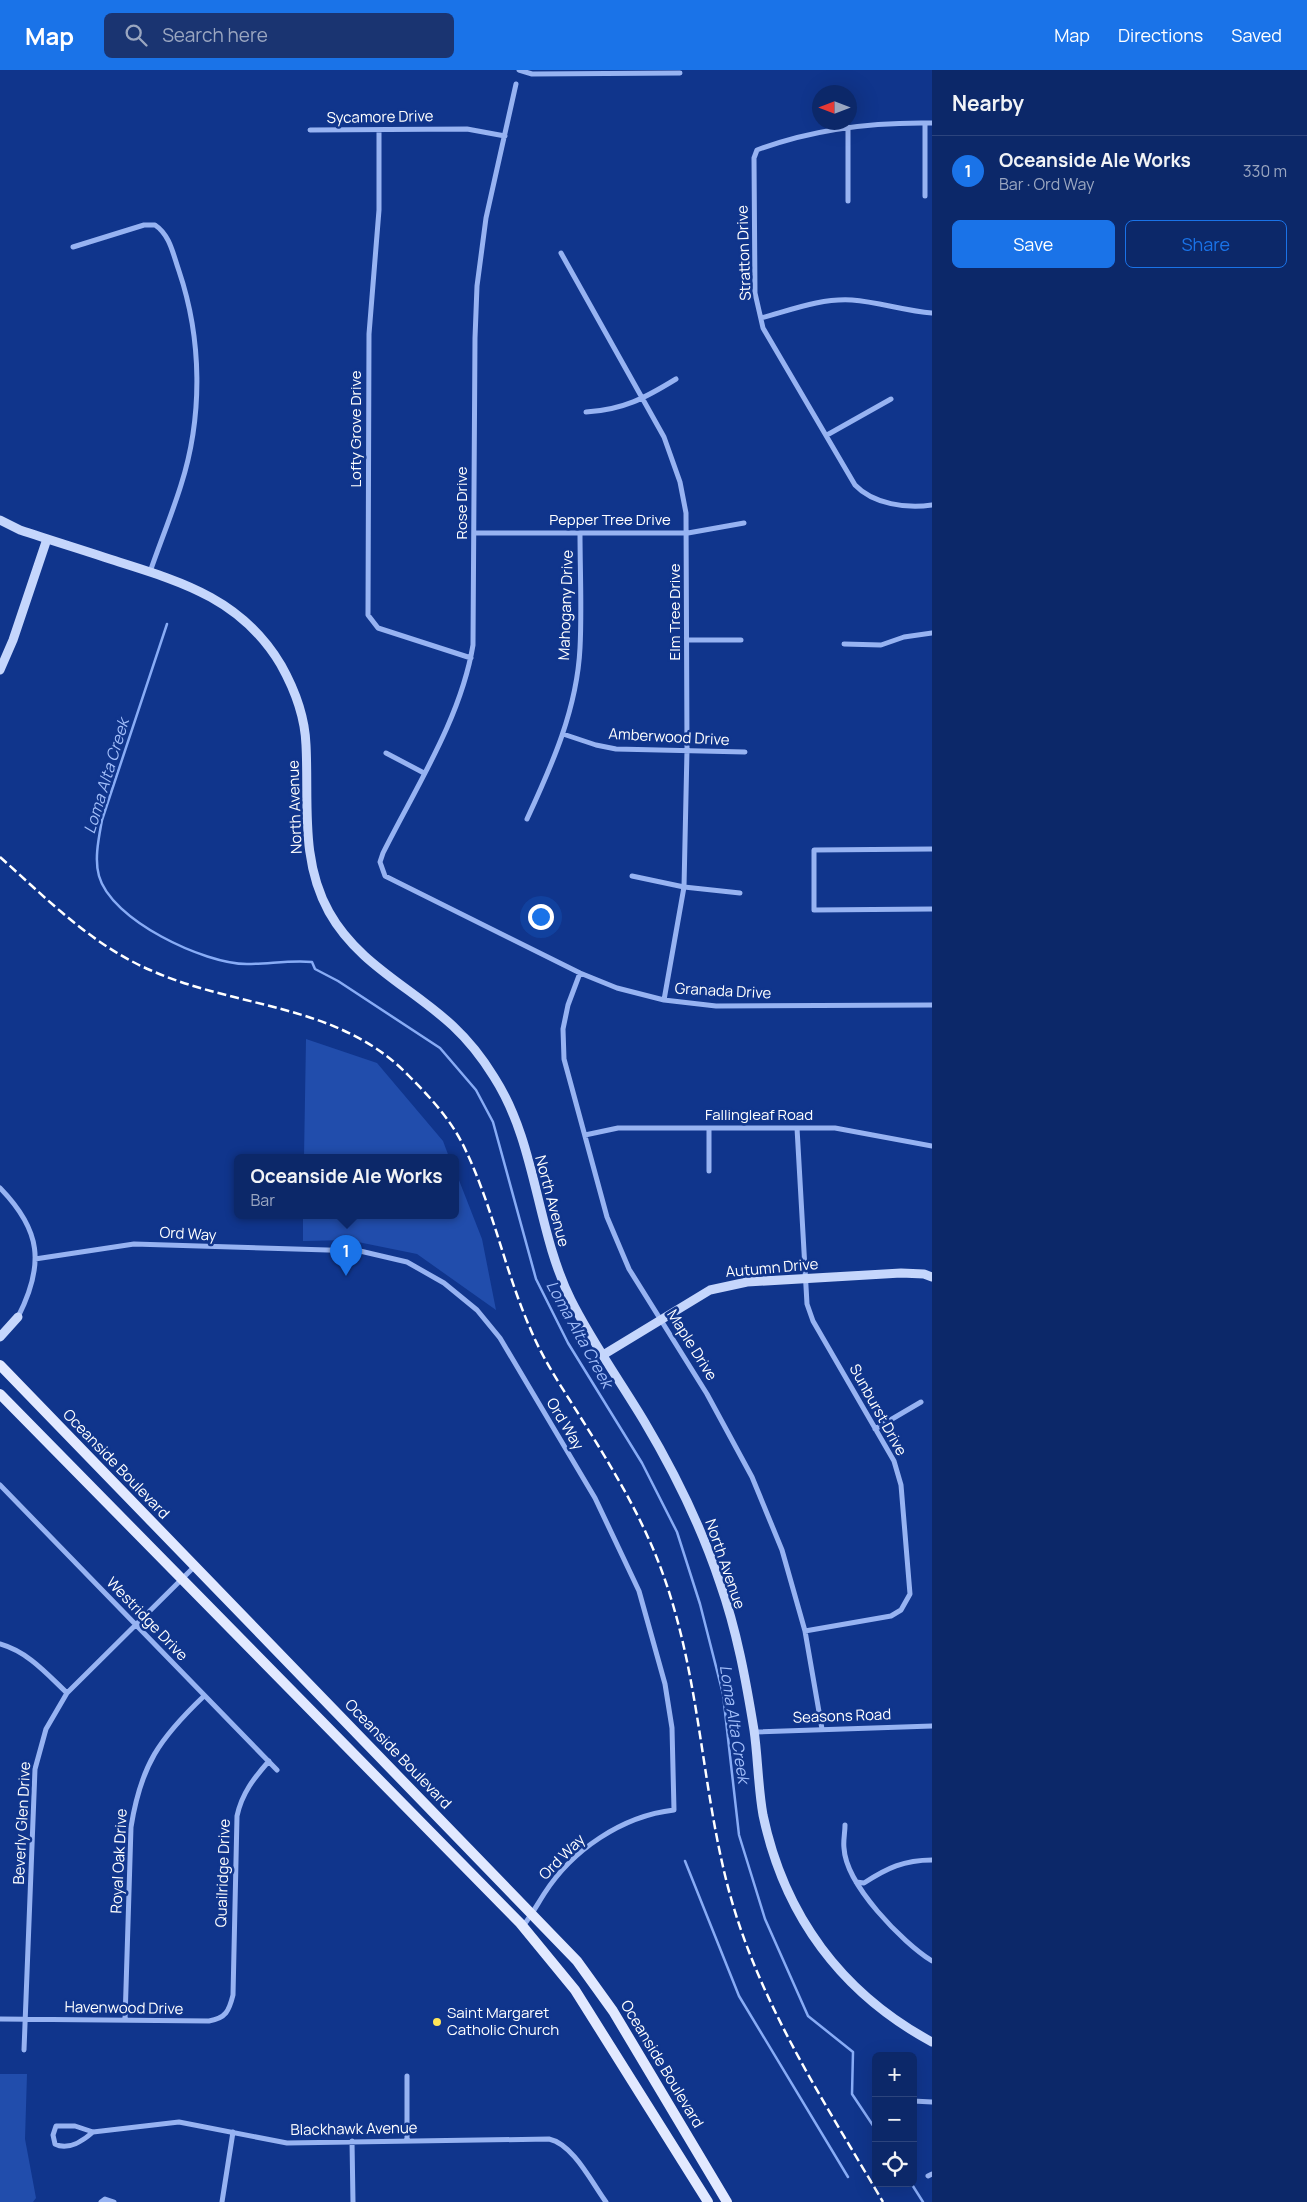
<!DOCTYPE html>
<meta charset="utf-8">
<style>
:root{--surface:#0c2869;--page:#1a3471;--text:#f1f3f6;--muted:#9aa6c0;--line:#2c447d;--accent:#1a73e8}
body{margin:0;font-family:Manrope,sans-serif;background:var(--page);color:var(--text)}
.controls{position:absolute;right:15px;bottom:15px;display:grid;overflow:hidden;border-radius:8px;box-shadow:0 5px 20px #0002}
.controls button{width:45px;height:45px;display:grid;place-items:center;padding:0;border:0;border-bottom:1px solid var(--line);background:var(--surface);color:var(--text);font:25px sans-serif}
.compass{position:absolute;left:812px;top:15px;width:45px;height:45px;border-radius:50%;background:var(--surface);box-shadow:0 5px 20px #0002;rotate:270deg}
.you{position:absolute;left:540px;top:846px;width:18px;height:18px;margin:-12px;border:4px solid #fff;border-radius:50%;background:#1a73e8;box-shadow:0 0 0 8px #1a73e833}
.badge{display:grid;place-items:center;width:32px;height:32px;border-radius:50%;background:var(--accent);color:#fff;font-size:16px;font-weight:700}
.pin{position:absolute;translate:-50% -41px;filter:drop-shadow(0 1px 2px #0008)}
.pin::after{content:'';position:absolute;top:26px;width:18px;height:15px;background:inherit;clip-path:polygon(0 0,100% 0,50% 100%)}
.popup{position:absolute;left:234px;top:1084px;width:225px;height:65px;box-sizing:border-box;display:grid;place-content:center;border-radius:8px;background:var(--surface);filter:drop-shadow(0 1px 4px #0005);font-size:16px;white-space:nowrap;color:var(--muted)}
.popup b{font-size:19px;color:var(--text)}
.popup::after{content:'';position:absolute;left:50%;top:100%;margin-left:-10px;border:10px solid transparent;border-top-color:var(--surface)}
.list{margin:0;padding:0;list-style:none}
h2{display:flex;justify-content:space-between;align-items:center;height:65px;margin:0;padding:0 20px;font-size:21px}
h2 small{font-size:16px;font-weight:400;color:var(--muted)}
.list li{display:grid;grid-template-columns:32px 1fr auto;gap:15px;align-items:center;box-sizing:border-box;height:70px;padding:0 20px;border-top:1px solid var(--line)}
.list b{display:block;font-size:19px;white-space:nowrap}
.list p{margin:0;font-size:16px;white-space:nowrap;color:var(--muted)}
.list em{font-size:16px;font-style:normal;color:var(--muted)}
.actions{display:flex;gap:10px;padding:15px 20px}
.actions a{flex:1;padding:11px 0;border:1px solid var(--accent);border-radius:8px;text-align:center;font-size:18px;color:var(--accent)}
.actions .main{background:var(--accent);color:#fff}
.icon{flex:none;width:28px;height:28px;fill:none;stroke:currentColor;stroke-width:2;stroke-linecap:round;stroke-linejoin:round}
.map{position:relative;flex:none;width:932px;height:2132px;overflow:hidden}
header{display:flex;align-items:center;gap:30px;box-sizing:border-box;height:70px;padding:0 25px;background:var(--accent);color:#fff}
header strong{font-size:24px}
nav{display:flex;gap:28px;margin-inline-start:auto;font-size:18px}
.search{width:350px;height:45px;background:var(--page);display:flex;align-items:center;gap:12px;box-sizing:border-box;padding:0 18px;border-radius:8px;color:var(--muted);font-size:19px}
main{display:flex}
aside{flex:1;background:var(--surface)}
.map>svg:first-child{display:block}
.green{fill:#214dac}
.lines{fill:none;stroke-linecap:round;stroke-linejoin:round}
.stream{stroke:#88acf6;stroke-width:2.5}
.street{stroke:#97b3f2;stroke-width:5}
.secondary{stroke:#c5d6fc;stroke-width:9}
.primary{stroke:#e2e9ff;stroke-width:10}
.rail{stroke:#fff;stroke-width:2.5;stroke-dasharray:9 4;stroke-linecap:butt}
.poi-dot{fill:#ffe658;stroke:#10358c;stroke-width:2}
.labels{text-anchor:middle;stroke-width:5;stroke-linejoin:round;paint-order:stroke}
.street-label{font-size:15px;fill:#fff;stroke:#10358c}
.poi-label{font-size:15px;fill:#fff;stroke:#10358c;text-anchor:start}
.water-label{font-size:16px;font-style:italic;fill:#a2befa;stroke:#10358c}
</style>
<header>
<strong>Map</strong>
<div class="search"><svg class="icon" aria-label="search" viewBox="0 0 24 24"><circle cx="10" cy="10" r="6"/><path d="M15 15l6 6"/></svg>Search here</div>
<nav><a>Map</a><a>Directions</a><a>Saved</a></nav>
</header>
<main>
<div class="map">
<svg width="932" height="2132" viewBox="0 0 932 2132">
<rect width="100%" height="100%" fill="#10358c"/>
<!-- green -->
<path class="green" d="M306 969 377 993 443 1071 449 1087H304Z
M455 1100 482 1169 496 1240 417 1184 348 1170 303 1171V1145H455Z
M0 2004H27L25 2069 36 2128 33 2132H0Z"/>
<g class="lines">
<!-- stream -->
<path class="stream" d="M167 554 102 750C99 767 94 789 99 806 111 850 204 894 247 894 269 894 290 890 312 892L315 899 338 911 440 978 476 1020 493 1052 536 1209 568 1273 642 1393 677 1462 700 1534 723 1624 739 1765 765 1849 808 1946 853 1982 852 2024 876 2060
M685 1791 739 1926 848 2107
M911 2113 923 2132"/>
<!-- street -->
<path class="street" d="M519 0 532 4 680 3
M516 14 486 148 477 216 475 268 473 575C461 648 416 717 383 783L380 792 385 806 580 903 617 918 664 930 716 936 932 935
M932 53C873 52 813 59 757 80L754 88 755 223 763 258 855 415C873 434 907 439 932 435
M848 57V131
M310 60 467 59 505 66
M379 60V140L369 264 368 545 378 558 471 588
M925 126V53
M73 177 144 155H155C170 165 173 184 179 201 202 269 203 346 181 415 172 444 160 473 150 502
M561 183 664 367 680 412 686 443 687 680 684 817 664 930
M761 248C791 240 821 228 852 230 879 232 905 241 932 243
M586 342C623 340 645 328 676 309
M827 365 891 329
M474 463H688L744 453
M687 570H741
M844 574 881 575 904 567 932 563
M563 664 596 675 616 679 745 682
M386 683 424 703
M527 749C552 695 577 639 580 578 582 540 580 501 580 463
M932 779 814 780V840L932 839
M632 806 684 817 740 823
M580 903 568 935 563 959 564 989 607 1147 629 1199 707 1324 752 1407 782 1480 805 1561 822 1659
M709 1058V1101
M797 1058 807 1234 813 1251 894 1391 901 1415 910 1524 901 1540 891 1546 805 1561
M585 1065 618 1058H835L932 1076
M0 1118C41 1160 45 1194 18 1247
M35 1189 134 1174 360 1181 407 1192 444 1213 477 1240 500 1268 595 1428 639 1521 665 1614 672 1658 674 1740C622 1746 572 1780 544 1824 537 1835 531 1846 523 1856
M875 1359 921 1332
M0 1415 277 1700
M0 1574C28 1582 46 1603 67 1623
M754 1662 932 1656
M845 1755C845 1763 843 1771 844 1778 846 1815 902 1872 932 1891
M856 1812 864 1813C887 1798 904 1790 932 1790
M0 1949 209 1951C226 1948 229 1941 233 1925L237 1746C242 1723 254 1708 269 1691
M125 1950 131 1757C141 1695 159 1669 204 1626
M24 1980 35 1699 46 1659 67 1623 194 1497
M407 2006V2071
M913 2031 932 2032
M875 2039 876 2038
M93 2062C84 2070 68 2081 55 2074L53 2065 56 2056H75L93 2062 179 2052 287 2073 549 2069C573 2074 592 2113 606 2132
M352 2071 353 2132
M928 2106 932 2104
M101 2132 105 2129 114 2132
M222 2132 233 2062"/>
<!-- secondary -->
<path class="secondary" d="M0 450 20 460C53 471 86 481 119 492 186 513 243 531 281 595 295 620 305 647 306 675 309 733 300 790 329 842 358 894 411 917 453 956 469 971 483 989 494 1007 537 1074 536 1160 571 1230 592 1272 620 1311 644 1351 675 1403 701 1456 720 1513 737 1561 746 1611 754 1660 758 1688 758 1717 763 1745 784 1845 841 1923 932 1972
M0 600 13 570 47 469
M0 1267 18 1247
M603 1285 710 1220 747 1212 901 1203 924 1204 932 1207"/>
<!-- primary -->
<path class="primary" d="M0 1295 577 1891 613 1941 727 2132
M0 1324 520 1853 575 1920 708 2132"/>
<!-- rail -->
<path class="rail" d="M0 787C47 829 92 875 150 900 237 939 339 933 409 1006 431 1028 453 1052 466 1081 493 1138 505 1201 530 1258 543 1290 563 1319 581 1348 613 1399 644 1450 664 1507 698 1603 701 1703 724 1801 752 1923 821 2026 883 2132"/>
</g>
<!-- markers -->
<circle class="poi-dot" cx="437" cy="1952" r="5"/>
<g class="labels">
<!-- street labels -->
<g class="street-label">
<text transform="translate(380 47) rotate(-1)" y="5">Sycamore Drive</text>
<text transform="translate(744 183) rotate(-92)" y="5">Stratton Drive</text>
<text transform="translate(356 359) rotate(-90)" y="5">Lofty Grove Drive</text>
<text transform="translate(462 433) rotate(-90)" y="5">Rose Drive</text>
<text x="610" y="455">Pepper Tree Drive</text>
<text transform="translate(566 535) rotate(-88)" y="5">Mahogany Drive</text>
<text transform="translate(675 542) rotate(-90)" y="5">Elm Tree Drive</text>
<text transform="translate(669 667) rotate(3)" y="5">Amberwood Drive</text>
<text transform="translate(295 737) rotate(-92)" y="5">North Avenue</text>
<text transform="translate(723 921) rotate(3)" y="5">Granada Drive</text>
<text x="759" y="1050">Fallingleaf Road</text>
<text transform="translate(552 1131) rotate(75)" y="5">North Avenue</text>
<text transform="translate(188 1164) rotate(3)" y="5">Ord Way</text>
<text transform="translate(772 1198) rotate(-5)" y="5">Autumn Drive</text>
<text transform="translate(692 1275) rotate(58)" y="5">Maple Drive</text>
<text transform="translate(878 1340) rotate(61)" y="5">Sunburst Drive</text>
<text transform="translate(565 1354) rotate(59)" y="5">Ord Way</text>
<text transform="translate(116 1394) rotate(46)" y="5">Oceanside Boulevard</text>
<text transform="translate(725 1494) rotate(71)" y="5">North Avenue</text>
<text transform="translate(147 1549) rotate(46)" y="5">Westridge Drive</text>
<text transform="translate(842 1646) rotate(-2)" y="5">Seasons Road</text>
<text transform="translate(398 1684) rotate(46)" y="5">Oceanside Boulevard</text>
<text transform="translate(22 1753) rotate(-87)" y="5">Beverly Glen Drive</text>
<text transform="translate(562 1787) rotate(-45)" y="5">Ord Way</text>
<text transform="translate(119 1791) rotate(-87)" y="5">Royal Oak Drive</text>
<text transform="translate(223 1803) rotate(-88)" y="5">Quailridge Drive</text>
<text transform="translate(124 1938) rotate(1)" y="5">Havenwood Drive</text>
<text transform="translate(662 1994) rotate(59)" y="5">Oceanside Boulevard</text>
<text transform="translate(354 2059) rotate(-1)" y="5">Blackhawk Avenue</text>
</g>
<!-- poi labels -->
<g class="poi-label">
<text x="447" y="1948">Saint Margaret<tspan x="447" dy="17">Catholic Church</tspan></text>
</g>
<!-- water labels -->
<g class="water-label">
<text transform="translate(106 706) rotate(-73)" y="6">Loma Alta Creek</text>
<text transform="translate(580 1264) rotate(61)" y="6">Loma Alta Creek</text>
<text transform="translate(735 1654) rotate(81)" y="6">Loma Alta Creek</text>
</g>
</g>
</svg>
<div class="controls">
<button>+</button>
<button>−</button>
<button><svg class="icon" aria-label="locate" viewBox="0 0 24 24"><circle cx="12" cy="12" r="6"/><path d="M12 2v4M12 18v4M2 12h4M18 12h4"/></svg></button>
</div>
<svg class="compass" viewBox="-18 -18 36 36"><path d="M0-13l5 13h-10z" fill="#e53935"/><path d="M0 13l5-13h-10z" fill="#9aa6c0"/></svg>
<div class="you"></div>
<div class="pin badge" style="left:346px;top:1206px">1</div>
<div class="popup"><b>Oceanside Ale Works</b>Bar</div>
</div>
<aside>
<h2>Nearby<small></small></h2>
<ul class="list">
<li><span class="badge">1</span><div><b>Oceanside Ale Works</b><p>Bar · Ord Way</p></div><em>330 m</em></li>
</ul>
<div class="actions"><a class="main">Save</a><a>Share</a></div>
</aside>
</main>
